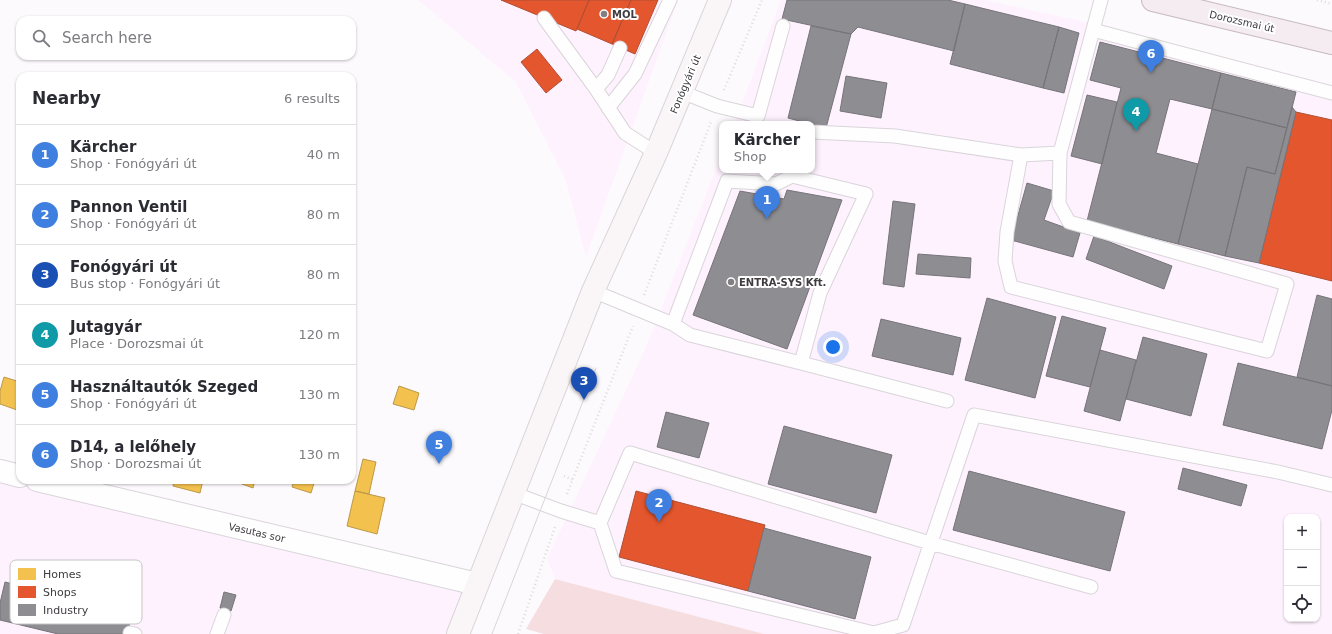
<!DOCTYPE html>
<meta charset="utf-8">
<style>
:root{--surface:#fff;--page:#f2f2f3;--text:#2b2b33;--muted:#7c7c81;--line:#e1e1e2;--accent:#827e82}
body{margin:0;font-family:"DejaVu Sans",sans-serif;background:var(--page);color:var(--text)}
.controls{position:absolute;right:12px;bottom:12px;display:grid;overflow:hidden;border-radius:8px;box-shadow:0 1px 3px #0004}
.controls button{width:36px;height:36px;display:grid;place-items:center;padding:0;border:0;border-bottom:1px solid var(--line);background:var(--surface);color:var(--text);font:20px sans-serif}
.you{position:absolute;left:833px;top:347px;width:14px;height:14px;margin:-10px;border:3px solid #fff;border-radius:50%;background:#1a73e8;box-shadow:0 0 0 6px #1a73e833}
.badge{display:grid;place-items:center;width:26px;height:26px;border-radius:50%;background:var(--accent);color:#fff;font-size:13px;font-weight:700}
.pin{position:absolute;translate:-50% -33px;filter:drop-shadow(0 1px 2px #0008)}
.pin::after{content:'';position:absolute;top:21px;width:14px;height:12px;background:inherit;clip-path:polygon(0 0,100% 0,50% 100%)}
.popup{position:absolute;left:719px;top:121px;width:96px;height:52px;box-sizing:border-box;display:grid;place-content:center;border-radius:8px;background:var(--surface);filter:drop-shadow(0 1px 3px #0005);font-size:13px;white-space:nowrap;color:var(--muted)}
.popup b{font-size:15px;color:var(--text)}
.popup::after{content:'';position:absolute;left:50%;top:100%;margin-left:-8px;border:8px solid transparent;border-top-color:var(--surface)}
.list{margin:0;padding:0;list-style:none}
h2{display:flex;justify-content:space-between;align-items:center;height:52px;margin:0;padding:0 16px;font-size:17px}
h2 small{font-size:13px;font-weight:400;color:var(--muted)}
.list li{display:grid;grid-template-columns:26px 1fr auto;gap:12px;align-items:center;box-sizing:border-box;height:60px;padding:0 16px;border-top:1px solid var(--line)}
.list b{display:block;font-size:15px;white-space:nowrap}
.list p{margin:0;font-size:13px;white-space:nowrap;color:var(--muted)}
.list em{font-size:13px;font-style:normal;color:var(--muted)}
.icon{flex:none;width:22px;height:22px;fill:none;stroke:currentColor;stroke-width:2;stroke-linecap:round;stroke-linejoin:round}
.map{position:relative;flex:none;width:1332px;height:634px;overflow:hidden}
.search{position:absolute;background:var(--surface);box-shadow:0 1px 3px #0004;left:16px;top:16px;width:340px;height:44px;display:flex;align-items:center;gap:10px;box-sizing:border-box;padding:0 14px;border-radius:12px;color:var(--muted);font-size:15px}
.panel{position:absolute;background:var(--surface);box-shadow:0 1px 3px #0004;left:16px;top:72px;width:340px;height:412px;border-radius:12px}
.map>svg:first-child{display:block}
.built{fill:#fef2fe;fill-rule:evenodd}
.green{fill:#f5dde0}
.homes{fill:#f2c14e;stroke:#bc994a}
.shops{fill:#e4572e;stroke:#b24f33}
.industry{fill:#8d8d92;stroke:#767479}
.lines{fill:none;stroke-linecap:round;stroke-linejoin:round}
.lane-casing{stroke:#d9d5d9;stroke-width:15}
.street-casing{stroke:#d9d5d9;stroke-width:24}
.secondary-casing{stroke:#d9d5d9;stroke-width:24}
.primary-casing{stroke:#c6b8c0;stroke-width:24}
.path{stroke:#dddcdd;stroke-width:2.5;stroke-dasharray:1 3;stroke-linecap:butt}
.lane{stroke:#fffeff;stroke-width:13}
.street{stroke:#fffeff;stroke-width:22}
.secondary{stroke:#faf6f8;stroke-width:22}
.primary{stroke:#f4ecf1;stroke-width:22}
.tram{stroke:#d7d6d7;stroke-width:1}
.poi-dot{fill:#827e82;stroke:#fff;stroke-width:1.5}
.labels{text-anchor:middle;stroke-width:4;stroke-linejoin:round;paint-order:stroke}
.poi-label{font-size:10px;font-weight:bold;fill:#3f3b40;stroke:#fff;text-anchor:start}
.street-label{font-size:10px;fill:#3f3b40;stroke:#fff}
.key{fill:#fff;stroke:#c5c4c6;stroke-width:1}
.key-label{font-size:11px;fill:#3f3b40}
</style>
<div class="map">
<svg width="1332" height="634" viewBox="0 0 1332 634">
<rect width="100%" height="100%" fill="#fdfafd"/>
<!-- built -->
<path class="built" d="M418 0H678L586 257 566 181 516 82Z
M781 0H985L1104 26 1332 87V634H764L555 579 547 559 646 347 722 154V170H812V124H734ZM1287 517H1317V619H1287Z
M0 470 469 582 448 634H0Z"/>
<!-- green -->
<path class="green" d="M555 579 764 634H544L526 629Z"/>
<!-- homes -->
<path class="homes" d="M4 377 20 382V411L0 404V391Z
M399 386 419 393 414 410 393 404Z
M363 459 376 462 369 494 355 491Z
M174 480H203L200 493 173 486Z
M231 480H255L253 488Z
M294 480H315L311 493 292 487Z
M355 491 385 498 377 534 347 526Z"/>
<!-- shops -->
<path class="shops" d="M501 0H589L576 31Z
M589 0H631L612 44 577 29Z
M631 0H658L635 54 612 44Z
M537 49 562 80 546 93 521 62Z
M1296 112 1332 120V281L1259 263Z
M636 491 765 525 748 591 619 557Z"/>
<!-- industry -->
<path class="industry" d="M787 0H948L965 4 954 51 858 27 851 34 782 19Z
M965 4 1059 27 1043 88 950 64Z
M811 26 851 34 826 128 788 118Z
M1059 27 1079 33 1064 93 1043 88Z
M1100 42 1221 73 1212 109 1170 99 1156 153 1198 164 1178 244 1087 221 1121 88 1090 80Z
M1221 73 1296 92 1287 128 1212 109Z
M846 76 887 83 881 118 840 111Z
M1087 95 1117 102 1102 164 1071 156Z
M1292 107 1296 112 1259 263 1225 256 1247 167 1275 174Z
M1212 109 1287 128 1275 174 1247 167 1225 256 1178 244Z
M1027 183 1054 191 1044 220 1080 233 1073 257 1011 240Z
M787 190 842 200 787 349 693 315 740 191 784 199Z
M893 201 915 204 904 287 883 284Z
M1094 236 1172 266 1164 289 1086 259Z
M918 254 971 258 970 278 916 274Z
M1317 295 1332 299V386L1297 377Z
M987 298 1056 317 1035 398 965 380Z
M1062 316 1106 328 1090 387 1046 376Z
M881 319 961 338 953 375 872 356Z
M1143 337 1207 354 1191 416 1126 399Z
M1100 350 1136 360 1120 421 1084 411Z
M1238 363 1332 386V410L1322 449 1223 425Z
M666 412 709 423 699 458 657 447Z
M784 426 892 455 876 513 768 484Z
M1183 468 1247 485 1241 506 1178 489Z
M969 471 1125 512 1110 571 953 530Z
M764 528 871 557 855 619 748 591Z
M5 582 132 614 127 634H58L0 620V603Z
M224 592 236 595 231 611 220 608Z"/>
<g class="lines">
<!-- lane casing -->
<g class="lane-casing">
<path id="lane" d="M544 18 596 89 625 133 656 153
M1093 30 1332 93
M596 89 608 75 620 48
M682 92 717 106 758 116 783 26
M608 108 635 74 670 0
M812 132 895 136 1021 155 1060 153 1101 0
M1021 155 1007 232 1005 261 1011 287 1267 351 1287 284 1069 222 1059 204 1060 153
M593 291 673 324 727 181 776 184 792 176 866 194 820 293 801 363 690 335 673 324
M801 363 947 401
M513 493 561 511 600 523
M1091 587 930 543 630 453 600 523 616 571 874 633 903 625 974 415 1278 472 1332 485
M130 633 135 634
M217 634 224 615"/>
</g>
<!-- street casing -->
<g class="street-casing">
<path id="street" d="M0 471 20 476
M37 480 477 584"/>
</g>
<!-- secondary casing -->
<g class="secondary-casing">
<path id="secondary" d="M458 634 593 291 656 153 720 0"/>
</g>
<!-- primary casing -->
<g class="primary-casing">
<path id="primary" d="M1153 0 1332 43"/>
</g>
<!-- path -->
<path class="path" d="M1317 0 1332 4
M724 90 762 0
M644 295 711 122
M564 476 573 480
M567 494 633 326
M518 634 555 527"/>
<!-- lane -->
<use href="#lane" class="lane"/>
<!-- street -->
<use href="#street" class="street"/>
<!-- secondary -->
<use href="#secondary" class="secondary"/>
<!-- primary -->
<use href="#primary" class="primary"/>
<!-- tram -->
<path class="tram" d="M492 634 596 368"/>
</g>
<!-- markers -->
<g class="poi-dot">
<circle cx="604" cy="14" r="4"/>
<circle cx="731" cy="282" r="4"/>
</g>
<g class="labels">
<!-- poi labels -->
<g class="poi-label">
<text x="612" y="18">MOL</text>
<text x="739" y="286">ENTRA-SYS Kft.</text>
</g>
<!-- street labels -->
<g class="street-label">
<text transform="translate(1242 21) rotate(13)" y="4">Dorozsmai út</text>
<text transform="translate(685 84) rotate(-67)" y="4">Fonógyári út</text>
<text transform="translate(257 532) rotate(13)" y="4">Vasutas sor</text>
</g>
</g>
<!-- legend -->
<rect x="10" y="560" width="132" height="64" rx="6" class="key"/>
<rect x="18" y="568" width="18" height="12" fill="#f2c14e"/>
<rect x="18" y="586" width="18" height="12" fill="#e4572e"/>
<rect x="18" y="604" width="18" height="12" fill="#8d8d92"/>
<g class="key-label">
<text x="43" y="578">Homes</text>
<text x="43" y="596">Shops</text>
<text x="43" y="614">Industry</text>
</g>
</svg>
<div class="controls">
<button>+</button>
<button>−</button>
<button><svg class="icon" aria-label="locate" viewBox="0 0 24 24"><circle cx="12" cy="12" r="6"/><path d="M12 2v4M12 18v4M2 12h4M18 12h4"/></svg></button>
</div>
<div class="you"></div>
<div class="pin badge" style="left:767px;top:219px;background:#3f7fe0">1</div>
<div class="popup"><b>Kärcher</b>Shop</div>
<div class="pin badge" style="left:659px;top:522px;background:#3f7fe0">2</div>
<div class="pin badge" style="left:584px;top:400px;background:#1a4fb4">3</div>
<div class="pin badge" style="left:1136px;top:131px;background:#0f9aa8">4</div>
<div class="pin badge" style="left:439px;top:464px;background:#3f7fe0">5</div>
<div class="pin badge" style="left:1151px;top:73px;background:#3f7fe0">6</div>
<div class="search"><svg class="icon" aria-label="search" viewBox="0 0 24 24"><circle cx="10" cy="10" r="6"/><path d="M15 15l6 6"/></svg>Search here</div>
<section class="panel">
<h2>Nearby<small>6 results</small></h2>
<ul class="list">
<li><span class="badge" style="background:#3f7fe0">1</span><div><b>Kärcher</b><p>Shop · Fonógyári út</p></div><em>40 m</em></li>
<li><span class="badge" style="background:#3f7fe0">2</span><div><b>Pannon Ventil</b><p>Shop · Fonógyári út</p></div><em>80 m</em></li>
<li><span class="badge" style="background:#1a4fb4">3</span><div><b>Fonógyári út</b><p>Bus stop · Fonógyári út</p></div><em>80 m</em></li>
<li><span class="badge" style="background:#0f9aa8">4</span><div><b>Jutagyár</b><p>Place · Dorozsmai út</p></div><em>120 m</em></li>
<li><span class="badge" style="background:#3f7fe0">5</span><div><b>Használtautók Szeged</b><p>Shop · Fonógyári út</p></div><em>130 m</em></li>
<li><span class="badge" style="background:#3f7fe0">6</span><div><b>D14, a lelőhely</b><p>Shop · Dorozsmai út</p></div><em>130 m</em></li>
</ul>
</section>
</div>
